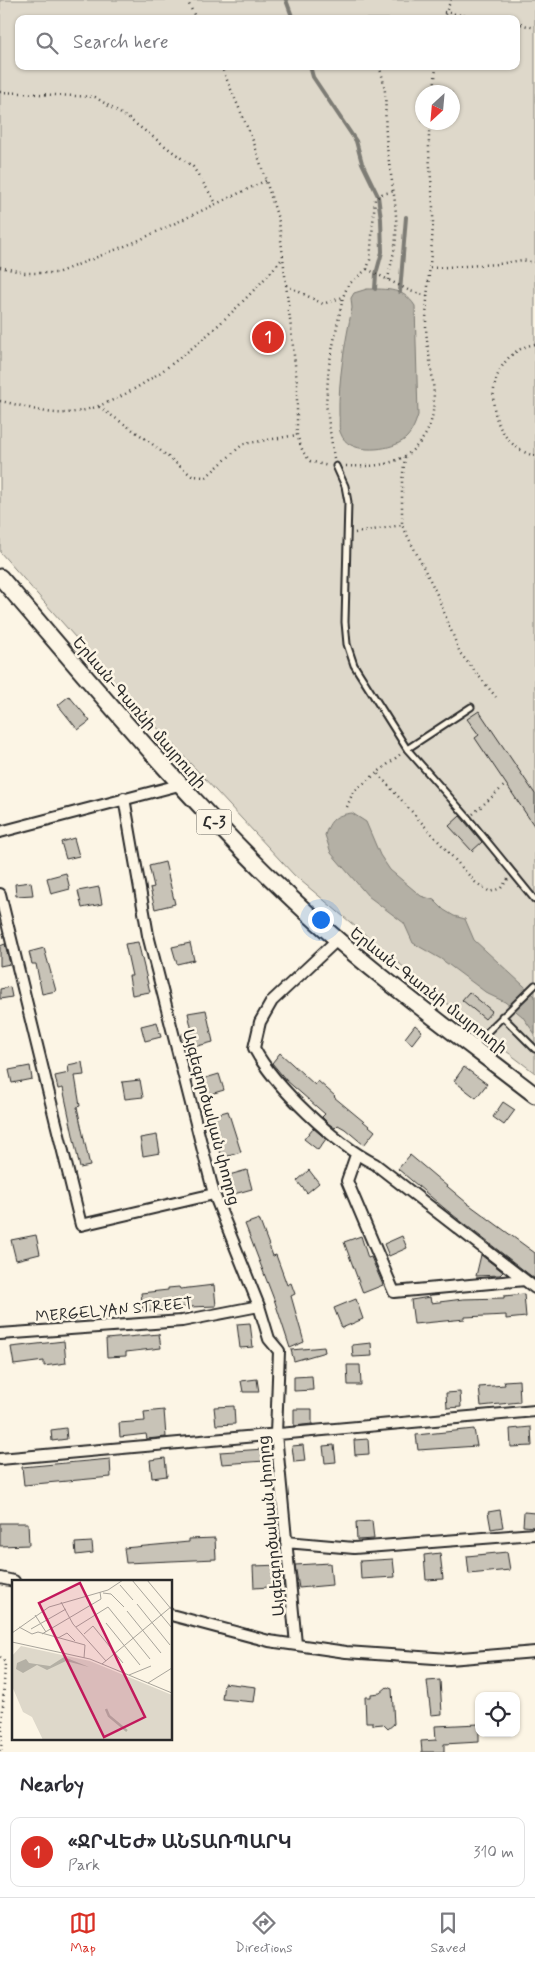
<!DOCTYPE html>
<meta charset="utf-8">
<style>
:root{--surface:#fff;--page:#f2f2f3;--text:#2b2b33;--muted:#7c7c81;--line:#e1e1e2;--accent:#d93025}
body{margin:0;font-family:Mynerve,"Noto Sans Armenian",sans-serif;background:var(--page);color:var(--text)}
.controls{position:absolute;right:15px;bottom:15px;display:grid;overflow:hidden;border-radius:10px;box-shadow:0 1px 4px #0004}
.controls button{width:45px;height:45px;display:grid;place-items:center;padding:0;border:0;border-bottom:1px solid var(--line);background:var(--surface);color:var(--text);font:25px sans-serif}
.compass{position:absolute;left:415px;top:85px;width:45px;height:45px;border-radius:50%;background:var(--surface);box-shadow:0 1px 4px #0004;rotate:206deg}
.you{position:absolute;left:320px;top:919px;width:18px;height:18px;margin:-12px;border:4px solid #fff;border-radius:50%;background:#1a73e8;box-shadow:0 0 0 8px #1a73e833}
.badge{display:grid;place-items:center;width:32px;height:32px;border-radius:50%;background:var(--accent);color:#fff;font-size:16px;font-weight:700}
.pin{position:absolute;translate:-50% -50%;border:2px solid #fff;box-shadow:0 1px 5px #0006}
.list{margin:0;padding:0;list-style:none}
h2{display:flex;justify-content:space-between;align-items:center;height:65px;margin:0;padding:0 20px;font-size:21px}
h2 small{font-size:16px;font-weight:400;color:var(--muted)}
.list li{display:grid;grid-template-columns:32px 1fr auto;gap:15px;align-items:center;box-sizing:border-box;height:70px;margin:0 10px 10px;padding:0 10px;border:1px solid var(--line);border-radius:10px}
.list b{display:block;font-size:19px;white-space:nowrap}
.list p{margin:0;font-size:16px;white-space:nowrap;color:var(--muted)}
.list em{font-size:16px;font-style:normal;color:var(--muted)}
.icon{flex:none;width:28px;height:28px;fill:none;stroke:currentColor;stroke-width:2;stroke-linecap:round;stroke-linejoin:round}
.map{position:relative;flex:none;width:535px;height:1752px;overflow:hidden}
.search{position:absolute;background:var(--surface);box-shadow:0 1px 4px #0004;left:15px;right:15px;top:15px;height:55px;display:flex;align-items:center;gap:12px;box-sizing:border-box;padding:0 18px;border-radius:10px;color:var(--muted);font-size:19px}
.sheet{height:145px;background:var(--surface)}
nav{display:flex;justify-content:space-around;align-items:center;box-sizing:border-box;height:70px;border-top:1px solid var(--line);background:var(--surface);font-size:14px;color:var(--muted)}
nav a{display:grid;justify-items:center;gap:2px}
nav .on{color:var(--accent)}
.map>svg:first-child{display:block}
.green{fill:#ded8ca;stroke:#84827a;fill-rule:evenodd}
.water{fill:#b4b0a5;stroke:#7d7b74}
.lines{fill:none;stroke-linecap:round;stroke-linejoin:round}
.stream{stroke:#7d7b74;stroke-width:4}
.building{fill:#c8c3b7;stroke:#2b2b2b}
.lane-casing{stroke:#2b2b2b;stroke-width:9}
.street-casing{stroke:#2b2b2b;stroke-width:14}
.primary-casing{stroke:#2b2b2b;stroke-width:19}
.path{stroke:#2b2b2b;stroke-width:2.5;stroke-dasharray:1 4;stroke-linecap:butt}
.lane{stroke:#fcf5e5;stroke-width:5}
.street{stroke:#fcf5e5;stroke-width:10}
.primary{stroke:#fcf5e5;stroke-width:15}
.labels{text-anchor:middle;stroke-width:5;stroke-linejoin:round;paint-order:stroke}
.shield{fill:#fcf5e5;stroke:#6a6863;stroke-width:1}
.shield-label{font-size:15px;font-weight:bold;fill:#2b2b2b}
.street-label{font-size:16px;fill:#2b2b2b;stroke:#fcf5e5}
.inset-river{fill:none;stroke:#b4b0a5;stroke-width:2.5}
.inset-road{fill:none;stroke:#a8a49b;stroke-width:1}
.view{fill:#c2185b;fill-opacity:0.15;stroke:#c2185b;stroke-width:2.5}
.inset-edge{fill:none;stroke:#2b2b2b;stroke-width:2.5}
</style>
<div class="map">
<svg width="535" height="1752" viewBox="0 0 535 1752">
<rect width="100%" height="100%" fill="#fcf5e5"/>
<filter id="ink" filterUnits="userSpaceOnUse"><feTurbulence type="fractalNoise" baseFrequency=".02" numOctaves="2"/><feDisplacementMap in="SourceGraphic" scale="10" xChannelSelector="R" yChannelSelector="G"/><feConvolveMatrix kernelMatrix="1 2 1 2 8 2 1 2 1" color-interpolation-filters="sRGB"/></filter>
<g filter="url(#ink)">
<!-- green -->
<path class="green" d="M0 0H535V1073L481 1032 294 875 113 680 0 552ZM19 19H516V66H19ZM422 92H452V122H422Z"/>
<!-- water -->
<path class="water" d="M367 289C387 289 404 288 415 306L418 415C415 425 410 438 399 443 384 451 348 454 341 434 338 429 340 421 339 415 338 379 345 344 352 308L351 298 354 293Z
M352 813 366 822 380 855 390 870 421 896 434 900 444 910 454 916 465 919 474 940 535 996V1034L522 1016 505 1002 488 994 441 959 413 943 404 923 368 896 331 853 325 835C330 820 335 815 352 813Z"/>
<g class="lines">
<!-- stream -->
<path class="stream" d="M286 0 293 19
M310 66 313 77 356 141 362 163 378 196 381 219 382 252 376 274 375 289
M400 292 406 217"/>
</g>
<!-- building -->
<path class="building" d="M69 696 90 721 78 730 58 705Z
M479 711 535 794V827L475 738 479 735 467 719Z
M460 816 482 842 472 851 449 826Z
M74 838 79 856 66 859 61 842Z
M165 862 175 904 155 909 150 888 154 887 149 866Z
M66 873 70 889 51 894 47 878Z
M31 882 33 895 16 896 15 884Z
M99 887 102 904 82 908 78 891Z
M138 942 150 992 132 995 129 976H132L125 944Z
M190 943 194 960 177 964 172 947Z
M5 944 10 964 0 966V946Z
M44 948 56 991 42 994 36 964H32L29 952Z
M10 987 12 997 0 999V989Z
M469 992 492 1011 485 1019 462 1000Z
M206 1010 213 1042 186 1049 182 1034 192 1031 188 1013Z
M157 1022 161 1037 145 1041 141 1026Z
M415 1025 422 1031 412 1044 405 1038Z
M280 1053 315 1085 318 1081 335 1096 334 1097 375 1131 364 1145 345 1129 338 1125 335 1128 329 1124 322 1117 325 1114 286 1080 272 1063Z
M82 1062 84 1075 75 1076 80 1106 77 1107 90 1166 80 1168 63 1088 58 1089 55 1076 69 1073 68 1065Z
M30 1066 32 1079 12 1083 9 1070Z
M464 1067 487 1084 476 1098 454 1081Z
M219 1074 224 1090 204 1096 199 1080Z
M140 1080 143 1097 125 1099 122 1082Z
M503 1102 515 1110 504 1125 493 1117Z
M228 1111 241 1152 222 1158 210 1116Z
M313 1128 326 1139 318 1150 304 1139Z
M157 1135 160 1153 143 1156 140 1138Z
M410 1155 467 1203 535 1253V1279L444 1208 398 1169Z
M247 1170 252 1189 234 1194 229 1175Z
M309 1170 319 1183 307 1193 297 1181Z
M259 1219 273 1256 276 1255 287 1285 291 1283 295 1294 291 1296 304 1342 290 1348 275 1302 245 1224Z
M36 1235 40 1254 16 1260 11 1240Z
M361 1236 368 1258 371 1257 383 1285 363 1293 344 1242Z
M402 1236 407 1248 389 1256 384 1244Z
M481 1255 503 1272 500 1275 476 1276Z
M214 1285 216 1306 164 1308V1309L143 1312 141 1293 168 1290V1288L179 1287 180 1289Z
M524 1294 526 1317 506 1319V1315L465 1317V1319L414 1324 411 1300 430 1297 431 1303 463 1299 504 1298V1296Z
M356 1299 363 1319 342 1328 334 1308Z
M250 1323 253 1347 240 1348 237 1324Z
M159 1334 161 1348 126 1352V1356L107 1357 106 1339Z
M64 1341 66 1363 44 1366V1361L14 1365 11 1347Z
M371 1343 372 1356 353 1357 352 1345Z
M324 1347 325 1352 294 1361 291 1350Z
M347 1365H360L361 1385H348Z
M312 1376 313 1390 294 1391V1377Z
M257 1379 259 1392H243L241 1381Z
M519 1380 520 1402 481 1406 479 1387 505 1385 504 1381Z
M460 1392 461 1407 447 1408 446 1393Z
M234 1406 235 1424 216 1425 214 1407Z
M294 1409H312V1424L294 1426Z
M164 1410 166 1437 147 1439 146 1434 120 1437 119 1423 145 1421 144 1412Z
M531 1427 532 1446 511 1447 510 1429Z
M66 1428 67 1439 52 1441 51 1430Z
M474 1429 477 1446 418 1450 416 1435Z
M368 1439 369 1454 355 1455 354 1440Z
M303 1445 305 1461 294 1462 292 1446Z
M334 1445 336 1462 325 1463 323 1446Z
M264 1449 265 1461 222 1464 220 1452Z
M165 1458 167 1476 152 1478 150 1460Z
M110 1459 111 1477 24 1485 22 1467Z
M500 1510 503 1527 491 1529 488 1512Z
M524 1512 535 1513V1527L523 1526Z
M372 1521 374 1539 357 1540 356 1522Z
M0 1523H28L29 1545 0 1546Z
M215 1538 216 1559 126 1563 124 1548 189 1542V1539Z
M92 1542 93 1553 76 1555 75 1543Z
M507 1552 510 1570 469 1574 467 1556Z
M440 1553 443 1579 426 1580 424 1555Z
M393 1559 395 1577 361 1579 360 1561Z
M330 1563 332 1585 299 1588 295 1565Z
M280 1565 282 1567 284 1586 254 1588 253 1566Z
M440 1680 442 1714 431 1715 427 1681Z
M224 1683 256 1687 254 1702 222 1699Z
M387 1687 392 1689 394 1724 388 1729 383 1724 373 1725V1722H366L365 1697H371V1694L380 1693Z
M479 1724V1742L444 1744V1752H422L421 1741 436 1740 435 1726Z"/>
<g class="lines">
<!-- lane casing -->
<g class="lane-casing">
<path id="lane" d="M336 466 345 486 348 502 345 622 347 644 354 665 407 749 468 818 535 900
M407 749 471 707
M502 1016 535 1049
M473 1046 535 985"/>
</g>
<!-- street casing -->
<g class="street-casing">
<path id="street" d="M124 798 148 935 214 1194 259 1306 269 1339 279 1351 276 1434 296 1644
M0 832 179 785
M0 894 81 1225 214 1194
M337 940 272 1001 260 1022 254 1048C274 1086 336 1145 375 1164L535 1288
M356 1155 347 1181 394 1292 525 1280
M0 1334 182 1321 259 1306
M0 1459 535 1411
M286 1542 354 1548 535 1534
M0 1578 14 1581
M171 1615 269 1641 346 1652 449 1659 535 1652"/>
</g>
<!-- primary casing -->
<g class="primary-casing">
<path id="primary" d="M0 577C93 685 183 795 286 893 363 967 451 1030 535 1095"/>
</g>
<!-- path -->
<path class="path" d="M187 0 196 19
M444 12 483 19
M443 19 451 0
M516 23 535 28
M221 66 254 143 279 222 297 382V435L303 452 310 461 328 466
M379 66C389 94 384 108 386 135 388 168 398 201 396 234 396 249 390 265 388 280
M0 92 95 97 129 119 193 167 216 203
M434 92 436 66
M0 267 25 273H57L135 242 267 180
M430 268 499 264 522 260 535 263
M367 269 410 291 427 296
M286 285 323 304 343 297
M535 344C480 354 479 441 535 456
M0 401C18 404 38 412 56 413 130 418 237 312 282 259
M99 407 146 439 192 476 206 477 243 444 297 435
M405 457 402 481V525L436 592 460 653 496 697
M334 458 326 404 329 365 343 297 348 285 367 269 370 260 375 199 382 194 395 191
M346 466C375 467 402 466 421 441 446 410 427 362 426 327 426 291 432 256 433 221 434 188 426 155 430 122
M355 533 402 525
M378 774 475 882 490 892 501 888 508 879
M347 807 353 792 402 753
M473 814 504 786
M0 1657 5 1662 1 1752"/>
<!-- lane -->
<use href="#lane" class="lane"/>
<!-- street -->
<use href="#street" class="street"/>
<!-- primary -->
<use href="#primary" class="primary"/>
</g>
</g>
<g class="labels">
<!-- shield labels -->
<rect class="shield" x="196.5" y="809.5" width="35" height="25" rx="4"/>
<g class="shield-label">
<text x="214" y="827">Հ-3</text>
</g>
<!-- street labels -->
<g class="street-label">
<text transform="translate(140 712) rotate(49)" y="6">Երևան-Գառնի մայրուղի</text>
<text transform="translate(429 990) rotate(38)" y="6">Երևան-Գառնի մայրուղի</text>
<text transform="translate(212 1117) rotate(75)" y="6">Այգեգործական փողոց</text>
<text transform="translate(114 1309) rotate(-5)" y="6">MERGELYAN STREET</text>
<text transform="translate(270 1526) rotate(-95)" y="6">Այգեգործական փողոց</text>
</g>
</g>
<!-- overview -->
<g transform="translate(12 1580)">
<rect width="160" height="160" fill="#fcf5e5"/>
<path d="M9 66 78 81 160 115V160H31L20 137 11 132 0 106V76Z" fill="#ded8ca"/>
<path d="M52 77 77 87 54 81 35 90 25 85 11 93 4 89 5 83 14 79 17 83 38 86Z" fill="#b4b0a5"/>
<path class="inset-river" d="M94 129 97 136 115 151"/>
<path class="inset-road" d="M120 0 160 48M135 0 160 30M108 5 121 20M91 13 99 14 112 27M49 22 61 44 94 81M125 24 158 65M115 31 149 73M23 35 34 52M94 43 128 85M7 47 20 54 26 52 73 65 72 78M64 47 96 27 138 79M19 49 54 29M0 53 37 27 96 10 111 0M30 54 89 19 88 12M72 54 81 46 111 83M46 58 55 53 63 61M0 62 78 79 160 113M90 84 160 26M117 95 139 86M136 103 160 88"/>
<path class="view" d="M68 3 133 137 92 157 27 23Z"/>
<rect width="160" height="160" class="inset-edge"/>
</g>
</svg>
<div class="controls">
<button><svg class="icon" aria-label="locate" viewBox="0 0 24 24"><circle cx="12" cy="12" r="6"/><path d="M12 2v4M12 18v4M2 12h4M18 12h4"/></svg></button>
</div>
<svg class="compass" viewBox="-18 -18 36 36"><path d="M0-13l5 13h-10z" fill="#e53935"/><path d="M0 13l5-13h-10z" fill="#7c7c81"/></svg>
<div class="you"></div>
<div class="pin badge" style="left:268px;top:337px">1</div>
<div class="search"><svg class="icon" aria-label="search" viewBox="0 0 24 24"><circle cx="10" cy="10" r="6"/><path d="M15 15l6 6"/></svg>Search here</div>
</div>
<section class="sheet">
<h2>Nearby<small></small></h2>
<ul class="list">
<li><span class="badge">1</span><div><b>«ՋՐՎԵԺ» ԱՆՏԱՌՊԱՐԿ</b><p>Park</p></div><em>310 m</em></li>
</ul>
</section>
<nav>
<a class="on"><svg class="icon" aria-label="map" viewBox="0 0 24 24"><path d="M3 6l6-2 6 2 6-2v14l-6 2-6-2-6 2zM9 4v14M15 6v14"/></svg>Map</a>
<a><svg class="icon" aria-label="directions" viewBox="0 0 24 24"><path d="M12 3l9 9-9 9-9-9zM9 14v-3h6M13 9l2 2-2 2"/></svg>Directions</a>
<a><svg class="icon" aria-label="saved" viewBox="0 0 24 24"><path d="M7 4h10v16l-5-4-5 4z"/></svg>Saved</a>
</nav>
